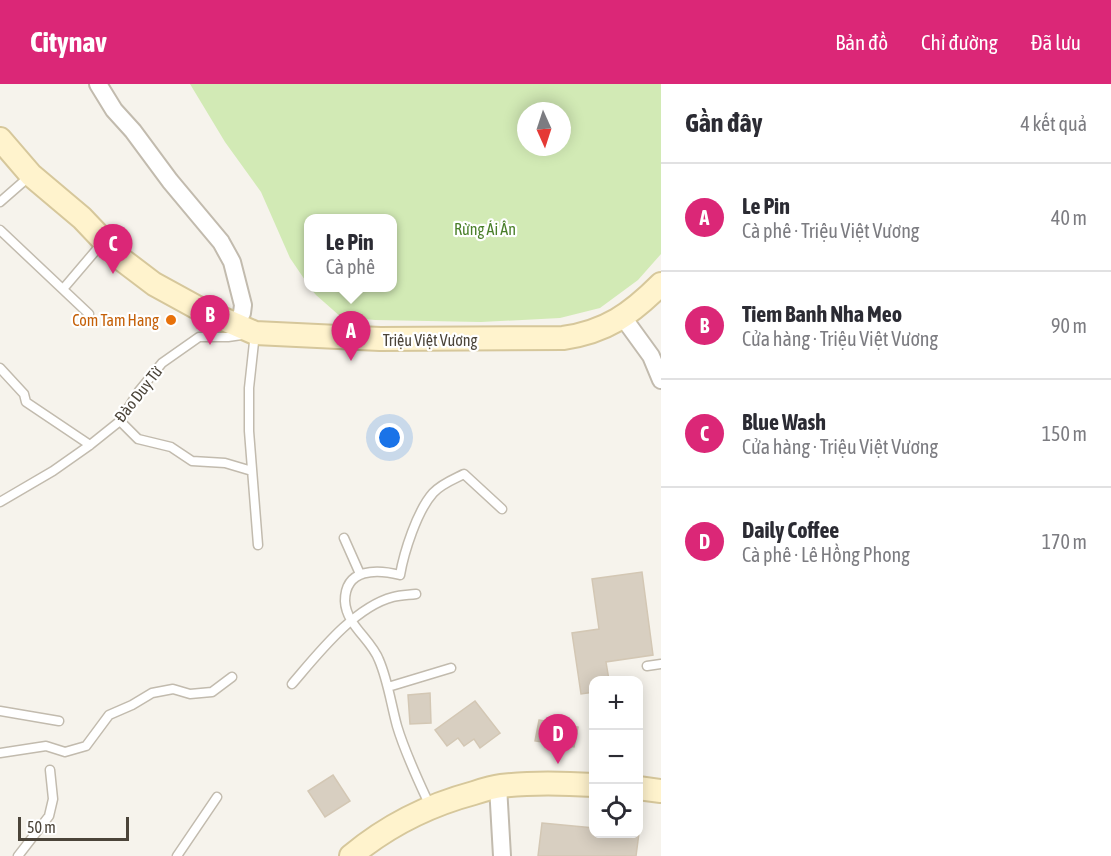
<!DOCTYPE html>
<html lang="vi">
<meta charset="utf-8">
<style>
:root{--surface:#fff;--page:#f7f7f7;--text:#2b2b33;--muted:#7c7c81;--line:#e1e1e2;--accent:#db2777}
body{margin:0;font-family:"Asap Condensed",sans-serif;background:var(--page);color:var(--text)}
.controls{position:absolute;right:18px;bottom:18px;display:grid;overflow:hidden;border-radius:12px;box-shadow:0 3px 15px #0003}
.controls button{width:54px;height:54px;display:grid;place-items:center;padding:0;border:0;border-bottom:2px solid var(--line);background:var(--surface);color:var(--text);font:30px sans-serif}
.compass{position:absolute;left:517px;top:18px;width:54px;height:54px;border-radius:50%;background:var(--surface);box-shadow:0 3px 15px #0003;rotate:177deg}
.scale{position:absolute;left:18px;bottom:15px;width:111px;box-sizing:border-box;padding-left:6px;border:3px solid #4b4439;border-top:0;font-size:16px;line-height:21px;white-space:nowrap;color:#4b4439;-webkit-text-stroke:4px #fff;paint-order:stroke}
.you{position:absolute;left:390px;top:354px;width:21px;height:21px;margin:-15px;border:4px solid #fff;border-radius:50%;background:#1a73e8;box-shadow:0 0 0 9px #1a73e833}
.badge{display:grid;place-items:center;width:39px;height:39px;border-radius:50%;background:var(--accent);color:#fff;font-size:20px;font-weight:700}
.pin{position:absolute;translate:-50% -50px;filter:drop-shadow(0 2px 3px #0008)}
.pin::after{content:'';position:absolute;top:32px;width:21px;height:18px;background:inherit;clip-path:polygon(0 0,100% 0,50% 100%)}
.popup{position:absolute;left:304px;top:130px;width:93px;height:78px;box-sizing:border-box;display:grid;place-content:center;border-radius:12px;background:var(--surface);filter:drop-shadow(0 2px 4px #0005);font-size:20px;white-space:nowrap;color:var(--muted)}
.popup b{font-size:22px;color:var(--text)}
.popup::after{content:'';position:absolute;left:50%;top:100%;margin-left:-12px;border:12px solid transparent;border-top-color:var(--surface)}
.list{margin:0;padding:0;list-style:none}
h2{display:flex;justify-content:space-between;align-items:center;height:78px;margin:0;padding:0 24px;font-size:26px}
h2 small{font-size:20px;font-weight:400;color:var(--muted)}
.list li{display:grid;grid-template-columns:39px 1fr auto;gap:18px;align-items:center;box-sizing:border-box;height:108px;padding:0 24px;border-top:2px solid var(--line)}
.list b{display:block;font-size:22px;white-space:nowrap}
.list p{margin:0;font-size:20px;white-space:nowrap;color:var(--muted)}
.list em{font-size:20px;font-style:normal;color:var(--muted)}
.icon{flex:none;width:33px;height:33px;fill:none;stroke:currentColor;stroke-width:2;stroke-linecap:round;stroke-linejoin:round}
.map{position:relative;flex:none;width:661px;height:772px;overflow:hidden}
header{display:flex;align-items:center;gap:36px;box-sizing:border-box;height:84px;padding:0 30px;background:var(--accent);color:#fff}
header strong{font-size:28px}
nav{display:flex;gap:33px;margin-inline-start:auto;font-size:21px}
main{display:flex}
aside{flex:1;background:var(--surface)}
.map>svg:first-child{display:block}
.green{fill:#d2eab5;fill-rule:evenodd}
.building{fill:#d8cfc1;stroke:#d3c7b4;stroke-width:1.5}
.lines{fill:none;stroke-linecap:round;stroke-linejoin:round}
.lane-casing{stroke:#c2bbae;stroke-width:11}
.street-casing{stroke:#c2bbae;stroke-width:20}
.secondary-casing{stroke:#d6c79b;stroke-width:26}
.lane{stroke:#fff;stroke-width:8}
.street{stroke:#fff;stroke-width:16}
.secondary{stroke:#fff3cd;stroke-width:22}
.food-dot{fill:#e8710a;stroke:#fff;stroke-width:2}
.labels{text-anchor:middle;stroke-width:4.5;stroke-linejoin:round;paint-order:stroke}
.park-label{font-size:16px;fill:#4a7f2a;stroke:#fff}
.food-label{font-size:16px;fill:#c56008;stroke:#fff;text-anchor:end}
.street-label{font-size:16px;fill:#4b4439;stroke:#fff}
</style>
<header>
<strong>Citynav</strong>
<nav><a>Bản đồ</a><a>Chỉ đường</a><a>Đã lưu</a></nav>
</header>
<main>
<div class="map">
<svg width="661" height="772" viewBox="0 0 661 772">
<rect width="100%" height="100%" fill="#f6f3ec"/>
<!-- green -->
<path class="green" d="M190 0H661V170L638 196 600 224 560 234 481 238 375 236 341 233 316 211 310 204H393V134H309V202L290 174 261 108 225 58ZM526 27H562V63H526Z"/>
<!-- building -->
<path class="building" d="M642 488 653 571 606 578 609 596H594V608L581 610 572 549 599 545 592 495Z
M430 609 431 639 410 640 408 611Z
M475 617 500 649 480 664 474 655 464 662 458 654 447 662 435 646Z
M539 636 578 643 574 663 535 657Z
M594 645V667H592L590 646Z
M333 691 350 717 325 733 308 707Z
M542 739 594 744V750L639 749 636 772H538Z"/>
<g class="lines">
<!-- lane casing -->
<g class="lane-casing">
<path id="lane" d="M0 118 31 91
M0 146 89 230
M63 205 103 158
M0 284 24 310 26 318 90 361
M120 337 138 355 171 363 192 377 225 379 252 387
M0 418 53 387 90 361 120 337 139 307 162 279 199 253H228L255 249 249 304V347L258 461
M344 454 360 490
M647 582 661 580
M292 600C317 571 354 523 393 513 401 511 409 511 416 510
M388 603 451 584
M0 627 59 637
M0 669 46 662 65 668 86 662 109 631 132 621 152 609 173 605 190 610 212 608 232 593
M430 722C418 696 405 669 397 642 391 620 388 597 379 576 371 555 346 541 345 517 345 484 377 485 400 491 404 468 417 427 433 409 441 400 454 395 464 390L502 425
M18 772 49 732 53 715 50 686
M177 772 217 713"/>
</g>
<!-- street casing -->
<g class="street-casing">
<path id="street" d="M98 0 114 26 133 47 170 97 221 158 232 178 243 221 242 229 236 240
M622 232 651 272 661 296
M498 702 502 772"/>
</g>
<!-- secondary casing -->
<g class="secondary-casing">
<path id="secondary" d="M0 55 31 91 82 134 121 175 154 200 196 223 255 249 380 255 563 254C606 248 631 230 661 200
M638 704 661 707
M351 772C387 742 429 721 474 709 483 706 492 703 501 702 532 698 563 699 594 701"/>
</g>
<!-- lane -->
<use href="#lane" class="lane"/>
<!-- street -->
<use href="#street" class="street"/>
<!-- secondary -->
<use href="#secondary" class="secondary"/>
</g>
<!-- markers -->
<circle class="food-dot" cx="171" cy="236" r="6"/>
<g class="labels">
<!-- park labels -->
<g class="park-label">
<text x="485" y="151">Rừng Ái Ân</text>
</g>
<!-- food labels -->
<g class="food-label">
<text x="159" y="242">Com Tam Hang</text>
</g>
<!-- street labels -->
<g class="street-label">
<text x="430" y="262">Triệu Việt Vương</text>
<text transform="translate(138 310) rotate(-52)" y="6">Đào Duy Từ</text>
</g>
</g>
</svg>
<div class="controls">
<button>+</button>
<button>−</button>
<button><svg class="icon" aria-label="locate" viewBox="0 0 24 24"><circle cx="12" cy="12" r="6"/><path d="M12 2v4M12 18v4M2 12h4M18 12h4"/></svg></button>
</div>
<svg class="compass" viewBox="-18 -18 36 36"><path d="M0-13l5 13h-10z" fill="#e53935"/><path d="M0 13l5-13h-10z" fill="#7c7c81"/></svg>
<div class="scale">50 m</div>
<div class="you"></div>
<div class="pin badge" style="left:351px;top:277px">A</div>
<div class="popup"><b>Le Pin</b>Cà phê</div>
<div class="pin badge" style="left:210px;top:261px">B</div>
<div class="pin badge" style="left:113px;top:190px">C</div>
<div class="pin badge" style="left:558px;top:680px">D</div>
</div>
<aside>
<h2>Gần đây<small>4 kết quả</small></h2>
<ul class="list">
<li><span class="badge">A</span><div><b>Le Pin</b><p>Cà phê · Triệu Việt Vương</p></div><em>40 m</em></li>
<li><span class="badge">B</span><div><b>Tiem Banh Nha Meo</b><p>Cửa hàng · Triệu Việt Vương</p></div><em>90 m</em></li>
<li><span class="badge">C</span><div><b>Blue Wash</b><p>Cửa hàng · Triệu Việt Vương</p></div><em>150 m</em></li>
<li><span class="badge">D</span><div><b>Daily Coffee</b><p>Cà phê · Lê Hồng Phong</p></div><em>170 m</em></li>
</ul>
</aside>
</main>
